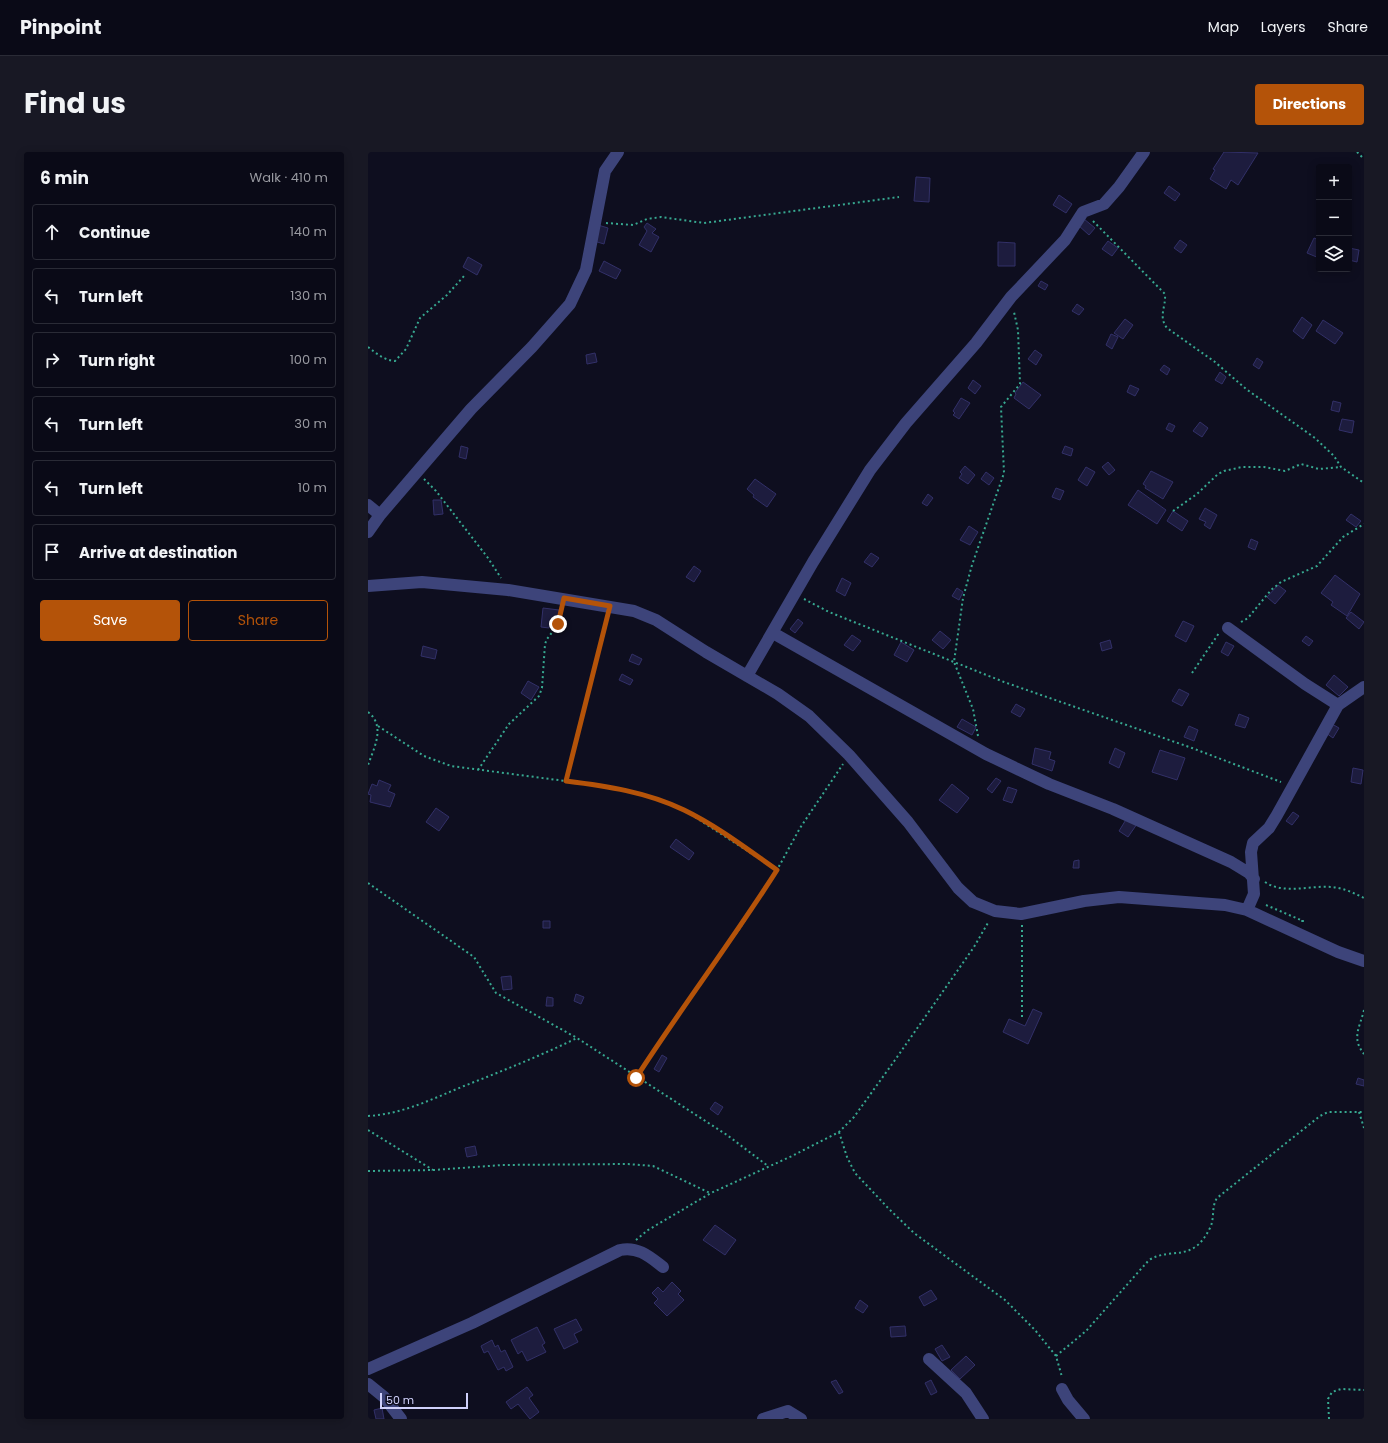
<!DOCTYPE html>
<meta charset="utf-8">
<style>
:root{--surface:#0a0a17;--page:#181824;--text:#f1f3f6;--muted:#999aa1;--line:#2a2b36;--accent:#b45309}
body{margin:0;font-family:Poppins,sans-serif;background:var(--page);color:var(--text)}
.controls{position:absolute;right:12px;top:12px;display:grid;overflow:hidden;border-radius:4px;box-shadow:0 2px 10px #0003}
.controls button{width:36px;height:36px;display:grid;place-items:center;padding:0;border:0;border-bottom:1px solid var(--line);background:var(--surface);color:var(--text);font:20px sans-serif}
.scale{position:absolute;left:12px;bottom:10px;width:88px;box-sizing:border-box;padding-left:4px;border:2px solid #d0d1fb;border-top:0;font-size:11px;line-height:14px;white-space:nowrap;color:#d0d1fb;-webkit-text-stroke:3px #0e0e1f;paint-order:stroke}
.stop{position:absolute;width:12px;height:12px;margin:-9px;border:3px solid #b45309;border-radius:50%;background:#fff}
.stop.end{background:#b45309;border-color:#fff;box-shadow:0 1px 4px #0008}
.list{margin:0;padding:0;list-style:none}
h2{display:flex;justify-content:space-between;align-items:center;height:52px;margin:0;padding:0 16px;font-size:17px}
h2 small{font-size:13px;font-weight:400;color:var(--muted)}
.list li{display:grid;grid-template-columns:26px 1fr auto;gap:12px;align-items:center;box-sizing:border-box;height:56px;margin:0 8px 8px;padding:0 8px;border:1px solid var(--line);border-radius:4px}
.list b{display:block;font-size:15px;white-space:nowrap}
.list em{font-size:13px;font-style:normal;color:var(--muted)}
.actions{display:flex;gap:8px;padding:12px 16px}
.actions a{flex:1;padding:9px 0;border:1px solid var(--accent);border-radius:4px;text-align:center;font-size:14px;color:var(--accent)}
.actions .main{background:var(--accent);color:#fff}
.icon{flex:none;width:22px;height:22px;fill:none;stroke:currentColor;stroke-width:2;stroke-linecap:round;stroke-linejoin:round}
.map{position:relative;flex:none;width:996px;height:1267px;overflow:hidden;border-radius:4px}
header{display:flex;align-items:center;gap:24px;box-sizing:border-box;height:56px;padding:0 20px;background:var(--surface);border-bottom:1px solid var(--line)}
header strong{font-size:19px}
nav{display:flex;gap:22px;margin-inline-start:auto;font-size:14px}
.intro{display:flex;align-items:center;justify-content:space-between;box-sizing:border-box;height:96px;padding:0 24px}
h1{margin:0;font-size:28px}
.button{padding:10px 18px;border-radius:4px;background:var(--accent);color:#fff;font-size:14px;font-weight:700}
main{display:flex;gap:24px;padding:0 24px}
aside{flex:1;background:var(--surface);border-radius:4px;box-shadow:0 2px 10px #0003}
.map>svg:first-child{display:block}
.building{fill:#1d1c3e;stroke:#323068}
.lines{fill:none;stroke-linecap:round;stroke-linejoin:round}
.path{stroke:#37a890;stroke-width:2;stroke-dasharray:2 3;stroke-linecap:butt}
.minor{stroke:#3d447a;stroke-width:12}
.route{stroke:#b45309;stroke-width:5}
</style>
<header>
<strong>Pinpoint</strong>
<nav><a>Map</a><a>Layers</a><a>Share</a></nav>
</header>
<div class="intro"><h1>Find us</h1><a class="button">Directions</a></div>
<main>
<aside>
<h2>6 min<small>Walk · 410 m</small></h2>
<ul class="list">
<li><svg class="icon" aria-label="ahead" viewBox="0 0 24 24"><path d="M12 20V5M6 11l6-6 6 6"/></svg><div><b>Continue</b></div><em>140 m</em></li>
<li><svg class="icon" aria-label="left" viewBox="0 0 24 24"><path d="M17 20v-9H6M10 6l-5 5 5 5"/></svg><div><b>Turn left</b></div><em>130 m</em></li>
<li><svg class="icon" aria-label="right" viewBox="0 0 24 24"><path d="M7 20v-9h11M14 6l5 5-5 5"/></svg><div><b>Turn right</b></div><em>100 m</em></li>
<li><svg class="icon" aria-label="left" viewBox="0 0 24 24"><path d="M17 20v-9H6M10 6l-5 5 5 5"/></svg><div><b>Turn left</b></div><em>30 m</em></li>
<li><svg class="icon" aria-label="left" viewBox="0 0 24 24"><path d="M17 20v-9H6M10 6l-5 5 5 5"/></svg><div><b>Turn left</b></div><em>10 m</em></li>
<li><svg class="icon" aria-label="arrive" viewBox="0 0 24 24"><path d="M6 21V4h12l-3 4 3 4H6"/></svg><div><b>Arrive at destination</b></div></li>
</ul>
<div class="actions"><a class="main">Save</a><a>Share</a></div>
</aside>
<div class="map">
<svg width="996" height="1267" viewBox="0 0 996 1267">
<rect width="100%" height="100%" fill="#0e0e1f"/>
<!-- building -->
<path class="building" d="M856 0 890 1 870 33 863 28 858 37 842 27 847 18 845 17Z
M548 25 562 26 561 50 546 49Z
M801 34 812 42 807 49 796 41Z
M691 43 704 52 698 61 685 53Z
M716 67 727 76 721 83 710 73Z
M279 71 288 77 284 81 291 85 283 100 271 93 279 79 276 75Z
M230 73 240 76 236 92 226 89Z
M946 86 951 88V106L939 101Z
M812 88 819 93 813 101 806 96Z
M740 89 750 96 744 104 734 97Z
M630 90 647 91V114H630Z
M981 96 991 98 989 110 981 108Z
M100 105 114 113 109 123 95 115Z
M236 109 253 118 248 127 231 119Z
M673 129 680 133 677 138 670 134Z
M709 152 716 157 711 163 704 159Z
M934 165 944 173 935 187 925 179Z
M757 167 765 173 755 187 746 181Z
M955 168 975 181 967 192 948 179Z
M743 182 750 185 744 197 738 193Z
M667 198 674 203 668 213 660 207Z
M227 201 229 210 219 212 218 203Z
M889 206 895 210 891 217 885 213Z
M796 213 802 217 799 223 792 218Z
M852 220 858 225 854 232 847 228Z
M605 228 613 234 607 242 600 236Z
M655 230 673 243 661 257 646 246 648 242 647 241Z
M762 233 771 237 767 244 759 240Z
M593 246 602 251 591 267 585 263 587 261 585 259Z
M965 249 973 251 971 260 963 258Z
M974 267 986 269 984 281 971 278Z
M832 270 840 276 834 285 825 279Z
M801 271 807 274 804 280 798 277Z
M93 294 100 296 98 307 91 305Z
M697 294 705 297 703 304 694 301Z
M740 310 747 318 741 323 734 315Z
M597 314 607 323 600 332 591 326 594 322 592 320Z
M718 315 727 320 719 334 710 328Z
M783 319 805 330 795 347 777 336 778 334 775 332Z
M618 320 626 326 621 333 613 327Z
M387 327 408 342 399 355 385 345 386 343 379 337Z
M688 336 696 339 692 348 684 345Z
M770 338 798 358 789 372 760 353Z
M560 342 565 346 559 354 554 351Z
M65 348H73L75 362 66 363Z
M837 356 849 363 842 377 836 373 838 370 831 367Z
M805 359 820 369 814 379 799 369Z
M983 362 993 369 988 375 978 368Z
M601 374 610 380 602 393 592 388Z
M883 387 890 390 887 398 880 395Z
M503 401 511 406 504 415 496 410Z
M326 414 333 419 326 430 318 425Z
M967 423 992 442 979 464 963 453 965 450 953 441Z
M474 426 483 431 477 444 468 439Z
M910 433 918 439 907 452 899 445Z
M589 436 595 440 591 448 584 444Z
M175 456 191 458 189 471 182 470 181 476 173 475Z
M983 460 996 470 991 477 978 466Z
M430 467 435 471 427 481 422 477Z
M815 469 826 474 818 490 807 484Z
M572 479 583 488 575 497 564 488Z
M484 483 493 489 485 499 476 493Z
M938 484 945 489 941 494 934 489Z
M742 488 744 496 734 499 732 491Z
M533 490 546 498 539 510 526 503Z
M858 490 866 494 860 504 853 500Z
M55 494 69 498 67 507 53 504Z
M264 502 274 507 271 513 261 509Z
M254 522 265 528 262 533 251 528Z
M966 523 980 535 971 544 958 533Z
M160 529 171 535 163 548 153 541Z
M811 537 821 542 814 554 804 549Z
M648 552 657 557 652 565 643 560Z
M871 562 881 566 877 576 867 573Z
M594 567 608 575 604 583 589 575Z
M964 572 971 576 965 586 958 581Z
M821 574 830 578 826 589 816 585Z
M667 596 683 600 681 607 687 609 684 619 664 612Z
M747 596 757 601 751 616 741 611Z
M792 598 817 606 809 628 784 620Z
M985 616 995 618 993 632 983 630Z
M628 626 633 629 624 641 619 637Z
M11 628 23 633 20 639 27 642 22 655 2 650 3 643 0 642 4 632 9 634Z
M584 632 601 646 589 661 571 648Z
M640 635 649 638 644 651 635 648Z
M68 656 81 665 71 679 58 670Z
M925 660 931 664 924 673 918 669Z
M759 666 769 672 760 685 751 679Z
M308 687 326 701 321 708 302 695Z
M711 708V716H705L706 709Z
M175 769H182V776H175Z
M143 824 144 837 135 838 133 825Z
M208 842 216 845 213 852 206 849Z
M179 845 185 846V854H178Z
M665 857 674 861 660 892 635 880 641 867 657 874Z
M294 903 299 906 291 920 286 917Z
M990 926 996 928V934L988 932Z
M347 950 355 955 350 963 342 957Z
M107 994 109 1003 99 1005 97 996Z
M347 1073 368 1088 357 1103 335 1088Z
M304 1130 313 1139 310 1142 316 1148 299 1164 286 1151 290 1147 284 1141 290 1135 295 1140Z
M563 1138 569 1147 556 1154 551 1145Z
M492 1148 500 1154 495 1161 487 1156Z
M208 1167 214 1178 206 1182 210 1190 196 1197 186 1177Z
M537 1174 538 1184 523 1185 522 1175Z
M169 1175 177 1191 174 1193 178 1200 159 1209 154 1199 150 1202 143 1188Z
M124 1188 127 1195 130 1193 133 1200 137 1198 145 1215 138 1219 136 1215 130 1218 120 1199 116 1201 113 1194Z
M574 1193 582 1205 574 1209 567 1197Z
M598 1204 607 1213 592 1227 583 1218Z
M468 1228 475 1240 471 1242 463 1230Z
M563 1228 569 1240 563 1243 557 1231Z
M159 1235 165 1243 161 1246 171 1260 162 1267 150 1252 143 1257 138 1250Z
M14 1256 16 1267H8L6 1258Z"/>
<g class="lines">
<!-- path -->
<path class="path" d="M989 0 996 7
M725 69 797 142C798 156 790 164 799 176L847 210 878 237 947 286 966 304 973 315 996 331
M238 71 265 73 279 67 293 65 336 71 531 45
M0 195C9 202 16 208 27 209L38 197 52 166 79 143 96 124
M56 327 68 339 120 406 133 426
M805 359 829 342 850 322 856 319 874 315H896L917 319 933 312 951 317 973 315
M436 447 461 460 636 530 824 596 913 630
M873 470 880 466 903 438 913 430 949 414 975 385 996 372
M824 521 851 481
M0 560C18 574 6 596 0 613
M10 574 56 604 83 614 243 635 277 643 316 658 409 718
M610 584 605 557 586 510 595 446 604 413 636 321 633 255 652 232 650 178 646 160
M110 618 141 572 171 544 174 536 177 492 179 487 188 475 193 457
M198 629 239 465
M897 730C916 743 942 733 964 735 975 736 986 741 996 746
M0 731 106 805 128 841 209 886 359 983 400 1014
M898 753 935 769H933
M654 773V868
M996 858C992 875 983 886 996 902
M268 926 335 826 372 776 409 718 432 676 475 612
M991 960 996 976
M0 964C35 962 64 947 96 934 134 919 172 904 209 886
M0 978 65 1018
M471 980 479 1005 487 1021 521 1057 546 1081 637 1148 667 1178 688 1204 694 1225
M0 1019 66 1018 134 1013 260 1012 285 1014 342 1041
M268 1088 280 1078 343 1041 424 1004 471 980 486 965 527 908 606 795 621 769
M688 1204 718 1179 781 1108C805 1094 824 1112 842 1076 847 1066 843 1055 849 1046L952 964 960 960H996
M961 1267 960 1247 964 1240 973 1237 996 1238"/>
<!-- minor -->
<path class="minor" d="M0 353 12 363
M0 380 12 363 103 257 164 195 202 152 218 118 237 19 250 0
M0 434 54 430 140 438 266 459 288 468 338 500 410 542 441 564 481 603 540 670 590 736 605 750 627 759 653 762 716 749 751 745 857 753 879 758 970 800 996 809
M860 476 937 532 970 553
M405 481 618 602 681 632 745 657 863 710 881 721 886 727
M379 524 445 410 502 318 538 271 608 191 643 145 697 88 715 60 736 52 751 35 776 0
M879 758 886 742 883 700 885 691 901 676 909 663 970 553 996 535
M561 1207 598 1241 615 1267
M0 1217 104 1171 252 1098C270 1094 282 1105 295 1115
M0 1232 16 1245 33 1267
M694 1237 700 1248 716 1267
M395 1267 420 1259 433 1267"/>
</g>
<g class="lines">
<!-- route -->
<path class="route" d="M190 472 196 446 242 454 198 629C238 634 279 640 316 658 349 674 379 697 409 718 364 789 313 856 268 926"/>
</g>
</svg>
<div class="controls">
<button>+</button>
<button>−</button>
<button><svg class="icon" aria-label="layers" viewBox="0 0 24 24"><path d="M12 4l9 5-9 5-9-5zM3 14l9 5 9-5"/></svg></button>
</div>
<div class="scale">50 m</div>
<div class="stop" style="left:268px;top:926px"></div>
<div class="stop end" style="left:190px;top:472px"></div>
</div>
</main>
